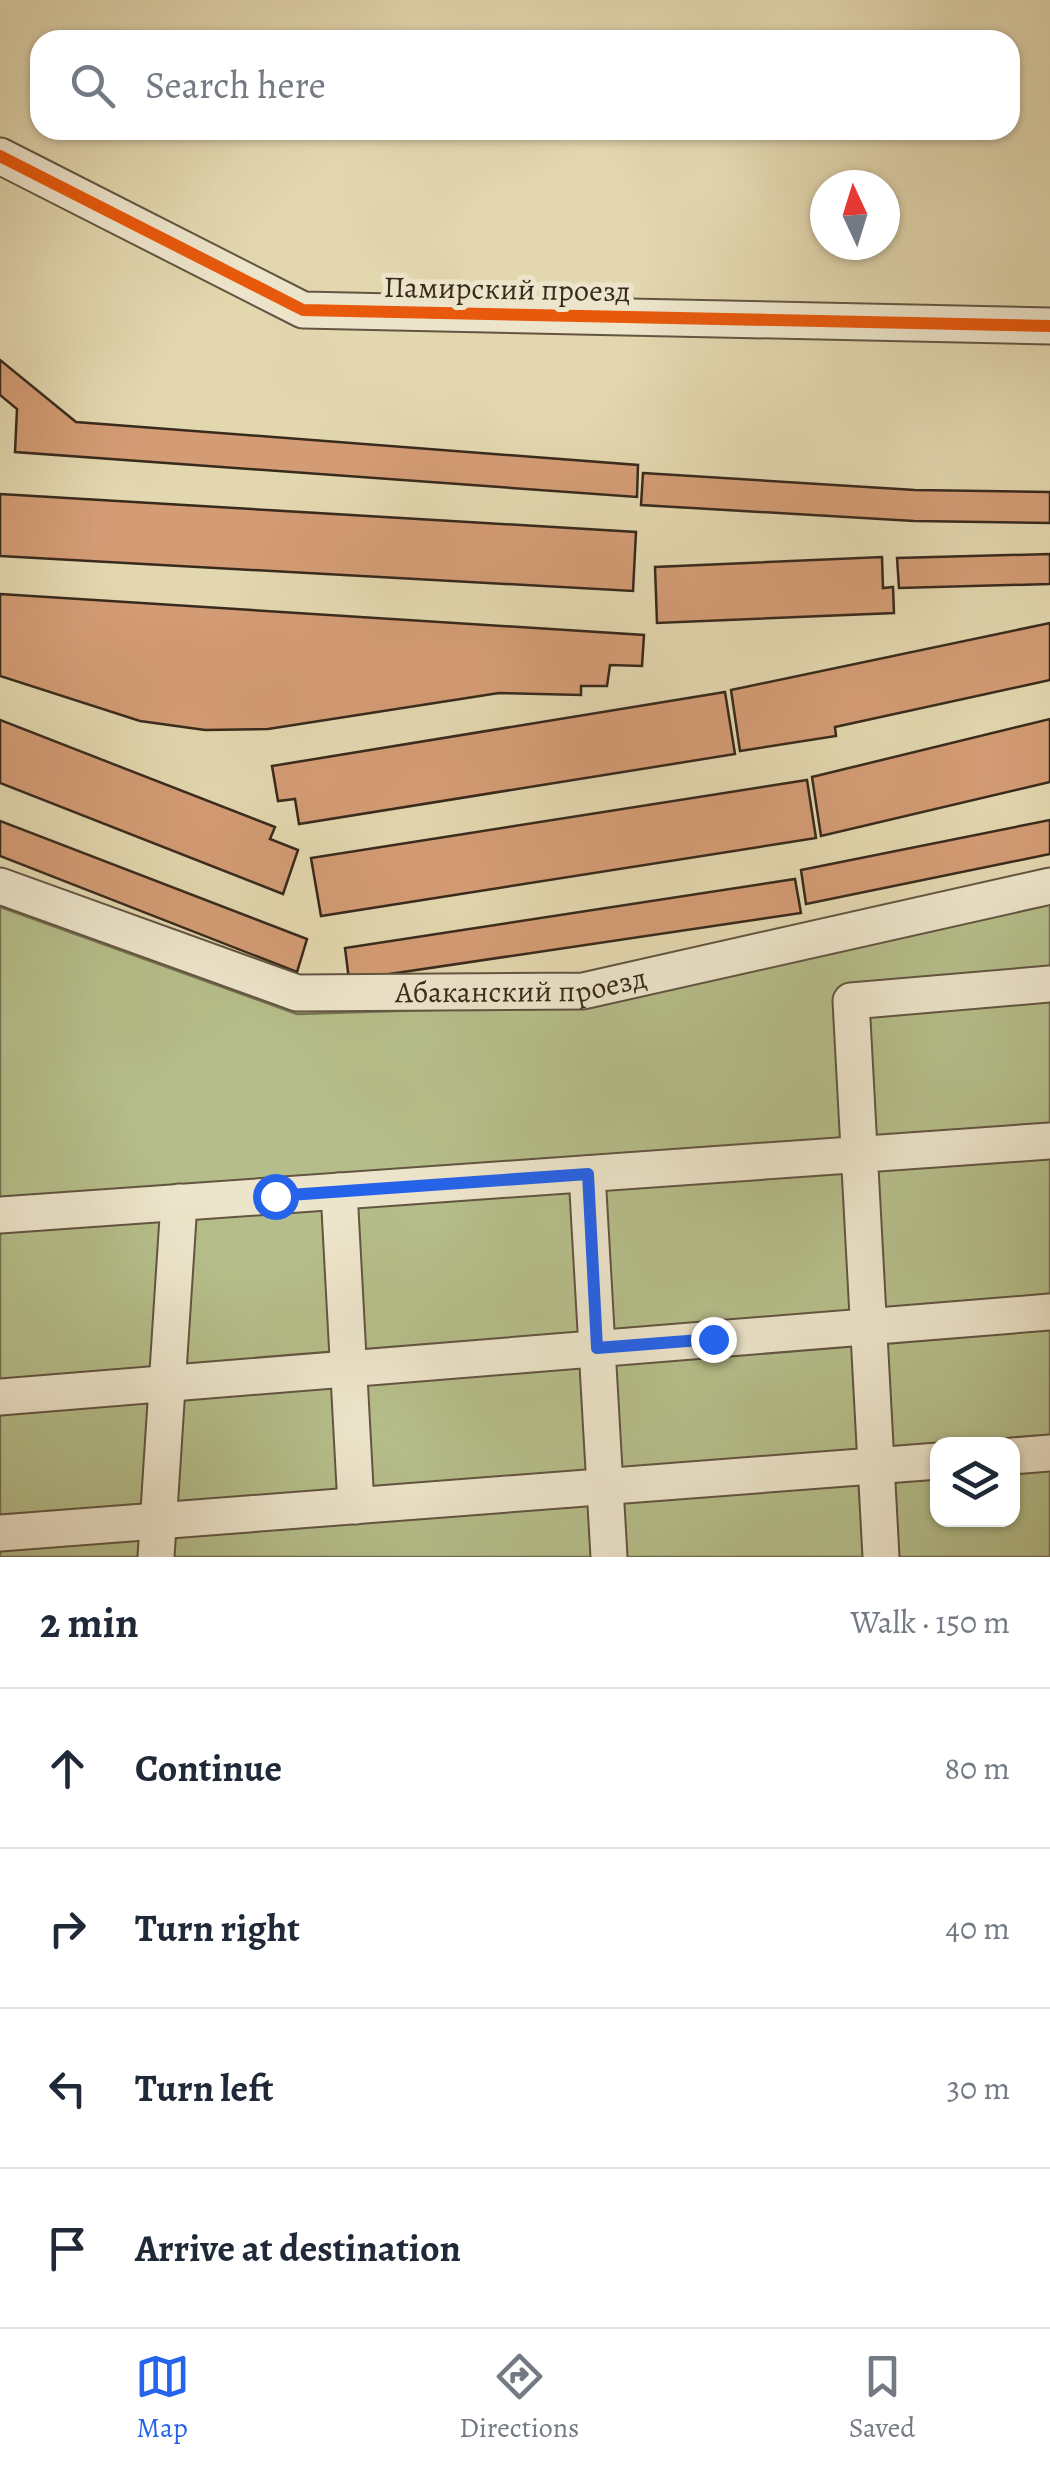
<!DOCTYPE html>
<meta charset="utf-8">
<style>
:root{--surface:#fff;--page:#f6f6f7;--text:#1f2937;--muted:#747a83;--line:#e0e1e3;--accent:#2563eb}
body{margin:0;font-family:Alegreya,serif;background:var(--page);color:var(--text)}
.controls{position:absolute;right:30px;bottom:30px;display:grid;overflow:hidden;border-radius:20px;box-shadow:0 2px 8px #0004}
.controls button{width:90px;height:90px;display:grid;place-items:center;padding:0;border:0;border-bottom:2px solid var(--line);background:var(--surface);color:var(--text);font:50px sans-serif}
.compass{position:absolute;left:810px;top:170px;width:90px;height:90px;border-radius:50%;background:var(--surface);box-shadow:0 2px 8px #0004;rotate:356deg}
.stop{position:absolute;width:30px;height:30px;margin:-22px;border:8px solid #2563eb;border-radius:50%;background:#fff}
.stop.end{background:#2563eb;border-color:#fff;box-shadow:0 2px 10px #0008}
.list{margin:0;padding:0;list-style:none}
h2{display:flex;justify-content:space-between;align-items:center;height:130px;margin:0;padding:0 40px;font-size:42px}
h2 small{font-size:32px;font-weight:400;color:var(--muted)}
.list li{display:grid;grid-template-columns:65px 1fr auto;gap:30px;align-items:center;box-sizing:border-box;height:160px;padding:0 40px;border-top:2px solid var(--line)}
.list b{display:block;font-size:38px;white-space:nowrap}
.list em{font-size:32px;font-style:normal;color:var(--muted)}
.icon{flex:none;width:55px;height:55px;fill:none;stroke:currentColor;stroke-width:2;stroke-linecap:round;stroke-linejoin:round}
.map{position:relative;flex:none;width:1050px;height:1557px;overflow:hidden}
.search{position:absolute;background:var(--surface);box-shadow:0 2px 8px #0004;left:30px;right:30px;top:30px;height:110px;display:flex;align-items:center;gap:25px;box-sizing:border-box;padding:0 35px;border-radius:30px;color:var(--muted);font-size:38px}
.sheet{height:770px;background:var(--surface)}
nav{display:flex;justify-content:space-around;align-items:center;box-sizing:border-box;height:140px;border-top:2px solid var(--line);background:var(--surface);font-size:28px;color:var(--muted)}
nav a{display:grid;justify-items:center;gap:5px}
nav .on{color:var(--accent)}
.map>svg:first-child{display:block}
.green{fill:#b5be8a;stroke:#767453;stroke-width:2.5;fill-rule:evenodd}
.building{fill:#d49c75;stroke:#382a1c;stroke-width:2.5}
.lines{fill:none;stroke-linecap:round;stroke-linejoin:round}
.minor-casing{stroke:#635541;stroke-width:39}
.minor{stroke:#ede5cb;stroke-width:35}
.cycleway-casing{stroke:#ede5cb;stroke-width:19}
.cycleway{stroke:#e8590c;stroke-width:12}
.route{stroke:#2563eb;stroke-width:12}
.labels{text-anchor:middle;stroke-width:10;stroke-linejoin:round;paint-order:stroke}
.street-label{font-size:30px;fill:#382a1c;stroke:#ede5cb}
</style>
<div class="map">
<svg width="1050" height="1557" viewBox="0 0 1050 1557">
<rect width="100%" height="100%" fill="#e3d7af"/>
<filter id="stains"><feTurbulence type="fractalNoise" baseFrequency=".002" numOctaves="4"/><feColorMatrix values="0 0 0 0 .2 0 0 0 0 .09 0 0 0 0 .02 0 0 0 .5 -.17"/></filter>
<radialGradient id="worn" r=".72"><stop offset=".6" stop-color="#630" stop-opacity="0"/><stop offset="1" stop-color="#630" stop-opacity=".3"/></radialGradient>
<!-- green -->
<path class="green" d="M1050 894V1557H0V907L297 1014 592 1005ZM938 1444H1012V1520H938Z"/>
<!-- building -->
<path class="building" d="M0 360 76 422 638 465 637 497 15 452 17 409 0 395Z
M643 473 915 490 1050 492V523L914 521 641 505Z
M0 494 636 532 633 591 0 556Z
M1050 554V584L899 588 897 558Z
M882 557 883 588 893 587 894 613 657 623 655 567Z
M0 594 644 635 642 666 610 665 607 686H581V695L499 693 268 729 205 730 140 721 0 676Z
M1050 623V680L835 727 836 736 740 751 731 690Z
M725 692 735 754 299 824 295 799 278 801 272 766Z
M1050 719V782L821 836 812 777Z
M0 720 275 827 270 839 298 850 283 894 0 783Z
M807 780 816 838 321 916 311 858Z
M1050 820V854L806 904 801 870Z
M0 821 307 939 297 972 0 856Z
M795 879 801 913 349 980 345 948Z"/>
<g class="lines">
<!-- minor casing -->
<g class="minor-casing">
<g id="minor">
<path d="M0 156 303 310 1050 326"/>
<path id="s1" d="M0 886 297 993 583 991 1050 886"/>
<path d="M587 1174 609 1557"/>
<path d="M339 1191 356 1506"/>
<path d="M0 1215 1050 1141"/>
<path d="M0 1397 1050 1312"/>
<path d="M1012 1456 1050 1453"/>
<path d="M0 1533 938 1461"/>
<path d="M156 1557 179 1202"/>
<path d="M881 1557 851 1001 1050 984"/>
</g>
</g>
<!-- minor -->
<use href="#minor" class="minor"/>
<!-- cycleway casing -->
<g class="cycleway-casing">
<path id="cycleway" d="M0 156 303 310 1050 326"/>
</g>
<!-- cycleway -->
<use href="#cycleway" class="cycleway"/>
</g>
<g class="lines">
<!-- route -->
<path class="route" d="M275 1196 588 1174 597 1348 713 1339"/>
</g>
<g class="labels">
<!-- street labels -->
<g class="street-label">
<text transform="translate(507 289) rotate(1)" y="10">Памирский проезд</text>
<text dy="10" stroke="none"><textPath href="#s1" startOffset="540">Абаканский проезд</textPath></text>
</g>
</g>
<rect width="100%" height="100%" filter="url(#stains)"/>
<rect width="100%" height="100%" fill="url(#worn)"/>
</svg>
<div class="controls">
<button><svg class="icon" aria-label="layers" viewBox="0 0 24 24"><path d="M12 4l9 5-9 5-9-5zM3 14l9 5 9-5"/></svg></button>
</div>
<svg class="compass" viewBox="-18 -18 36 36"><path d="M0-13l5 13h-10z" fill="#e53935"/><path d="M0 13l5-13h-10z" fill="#747a83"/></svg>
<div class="stop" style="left:275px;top:1196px"></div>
<div class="stop end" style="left:713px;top:1339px"></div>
<div class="search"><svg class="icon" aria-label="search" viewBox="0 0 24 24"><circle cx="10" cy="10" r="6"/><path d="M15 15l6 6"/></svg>Search here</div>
</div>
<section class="sheet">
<h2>2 min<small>Walk · 150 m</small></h2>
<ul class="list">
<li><svg class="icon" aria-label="ahead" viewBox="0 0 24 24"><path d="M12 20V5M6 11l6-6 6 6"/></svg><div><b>Continue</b></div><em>80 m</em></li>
<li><svg class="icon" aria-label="right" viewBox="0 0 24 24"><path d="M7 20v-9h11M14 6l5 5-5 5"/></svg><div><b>Turn right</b></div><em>40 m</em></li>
<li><svg class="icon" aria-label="left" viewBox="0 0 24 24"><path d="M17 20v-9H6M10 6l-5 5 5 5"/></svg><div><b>Turn left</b></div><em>30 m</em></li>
<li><svg class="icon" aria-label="arrive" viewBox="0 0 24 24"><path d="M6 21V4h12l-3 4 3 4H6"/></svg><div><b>Arrive at destination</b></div></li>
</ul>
</section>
<nav>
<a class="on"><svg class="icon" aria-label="map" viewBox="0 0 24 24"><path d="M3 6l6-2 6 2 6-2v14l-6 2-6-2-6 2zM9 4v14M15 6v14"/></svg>Map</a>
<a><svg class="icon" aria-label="directions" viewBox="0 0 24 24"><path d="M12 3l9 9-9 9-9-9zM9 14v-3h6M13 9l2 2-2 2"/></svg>Directions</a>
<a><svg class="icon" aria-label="saved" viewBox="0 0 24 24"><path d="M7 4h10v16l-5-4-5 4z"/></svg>Saved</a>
</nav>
